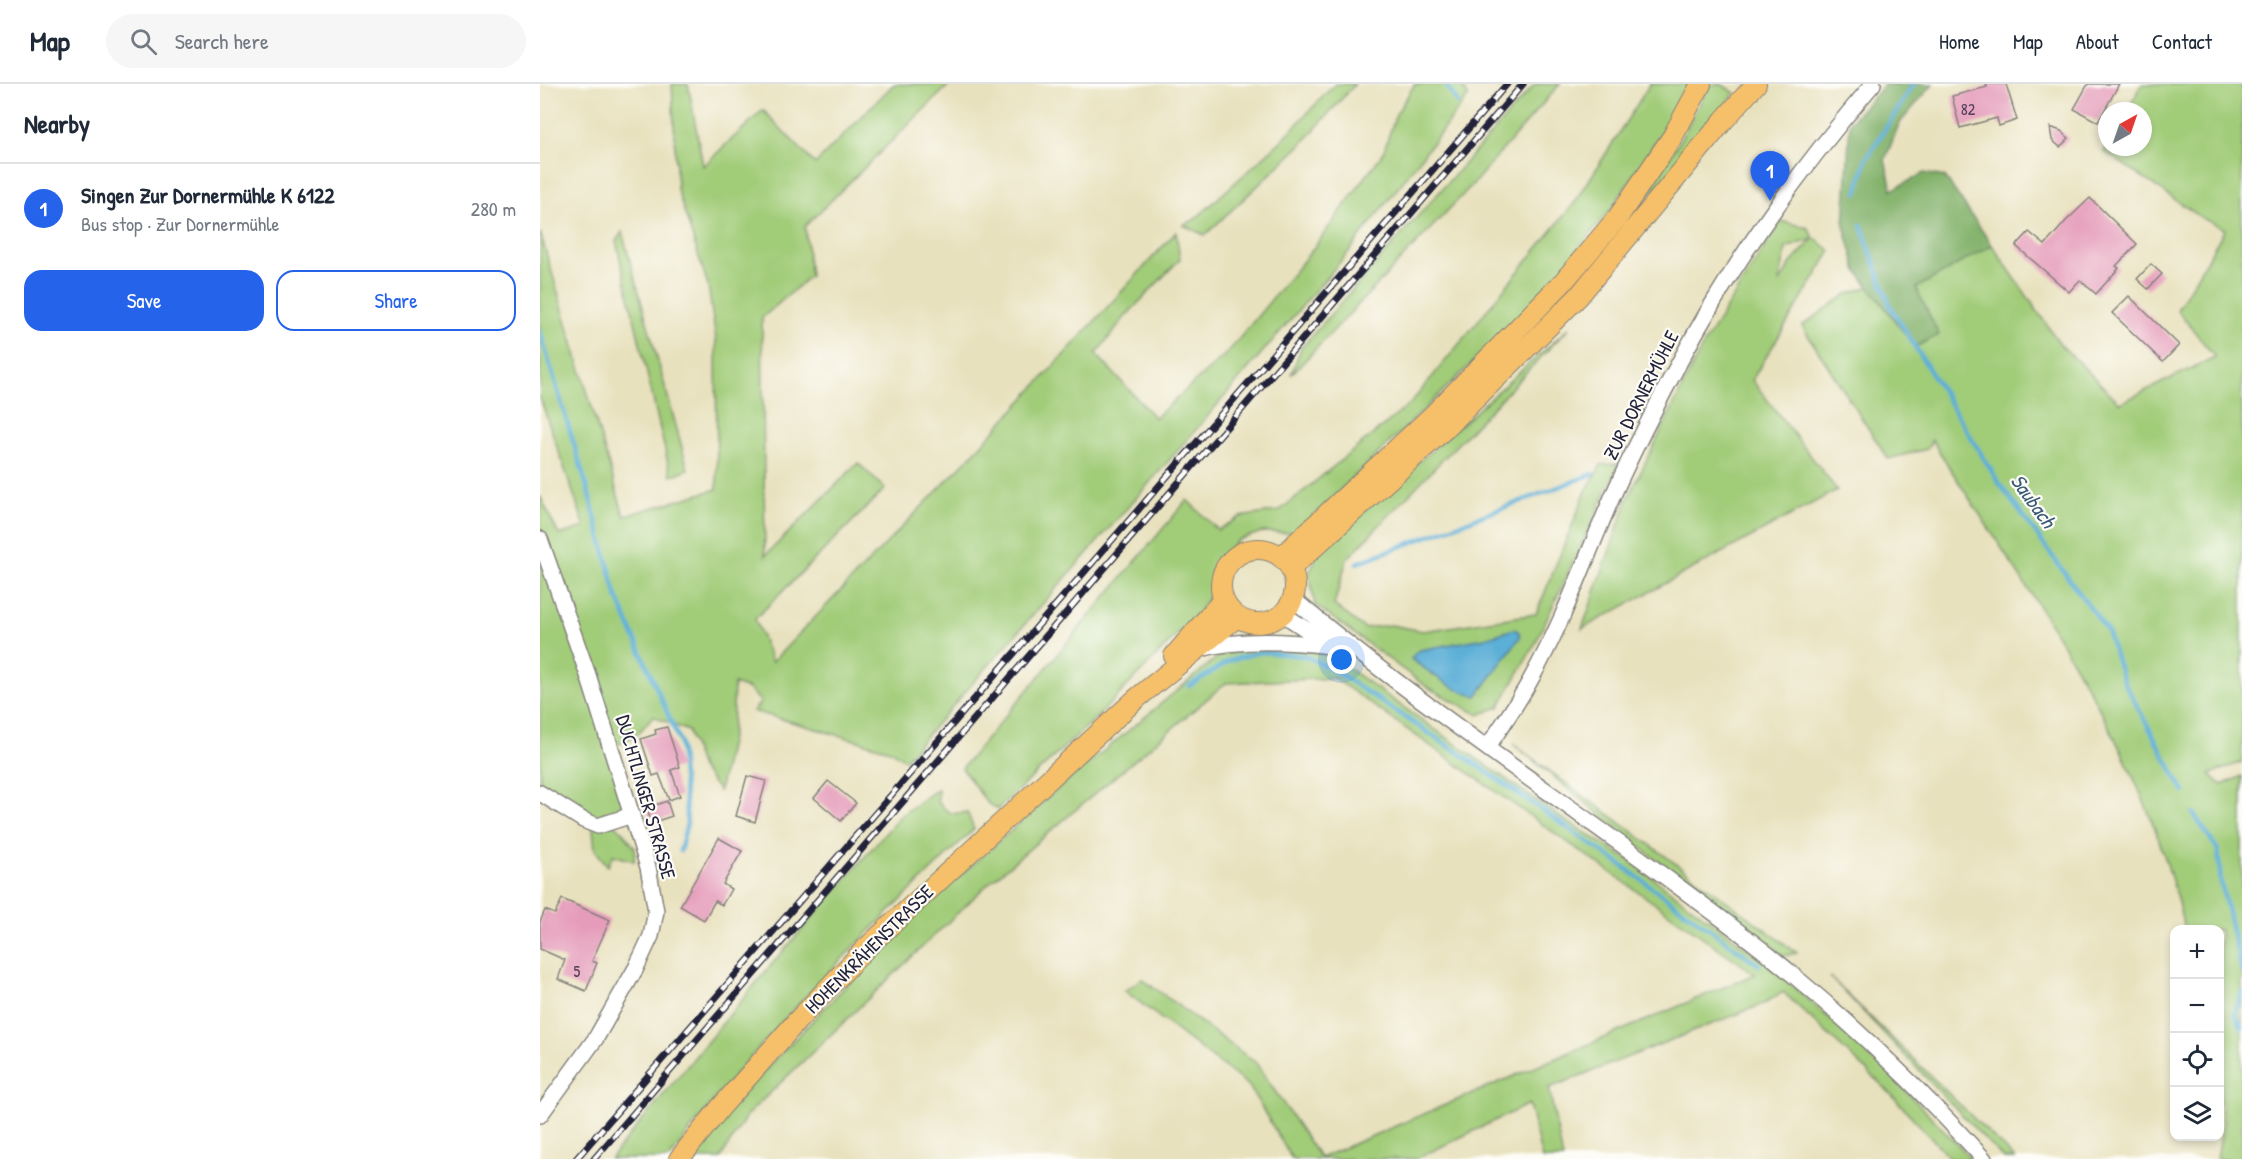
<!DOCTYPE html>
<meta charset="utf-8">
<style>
:root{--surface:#fff;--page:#f6f6f7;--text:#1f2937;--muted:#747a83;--line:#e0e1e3;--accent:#2563eb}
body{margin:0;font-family:"Patrick Hand",sans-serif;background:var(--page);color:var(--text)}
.controls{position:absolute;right:18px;bottom:18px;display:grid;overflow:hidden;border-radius:12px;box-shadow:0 3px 9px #0003}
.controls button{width:54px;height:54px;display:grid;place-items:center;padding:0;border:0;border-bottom:2px solid var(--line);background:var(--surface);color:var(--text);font:30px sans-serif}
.compass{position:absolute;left:1558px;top:18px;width:54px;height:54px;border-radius:50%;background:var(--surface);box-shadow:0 3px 9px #0003;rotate:40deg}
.you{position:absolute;left:802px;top:576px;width:21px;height:21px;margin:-15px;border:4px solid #fff;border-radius:50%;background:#1a73e8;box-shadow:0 0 0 9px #1a73e833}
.badge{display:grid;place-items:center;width:39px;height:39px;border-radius:50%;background:var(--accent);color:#fff;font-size:20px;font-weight:700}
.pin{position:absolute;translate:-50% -50px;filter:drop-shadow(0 2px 3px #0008)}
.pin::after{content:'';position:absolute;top:32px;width:21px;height:18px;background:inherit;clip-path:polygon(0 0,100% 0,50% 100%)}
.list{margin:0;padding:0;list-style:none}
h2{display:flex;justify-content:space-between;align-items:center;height:78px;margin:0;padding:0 24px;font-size:26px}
h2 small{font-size:20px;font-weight:400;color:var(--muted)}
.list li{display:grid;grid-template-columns:39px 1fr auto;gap:18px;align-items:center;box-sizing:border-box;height:90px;padding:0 24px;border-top:2px solid var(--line)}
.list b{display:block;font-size:22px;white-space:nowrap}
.list p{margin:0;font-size:20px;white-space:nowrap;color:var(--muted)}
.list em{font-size:20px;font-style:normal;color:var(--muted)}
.actions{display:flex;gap:12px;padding:18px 24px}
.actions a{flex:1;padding:14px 0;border:2px solid var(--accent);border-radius:18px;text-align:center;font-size:21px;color:var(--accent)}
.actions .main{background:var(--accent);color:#fff}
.icon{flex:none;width:33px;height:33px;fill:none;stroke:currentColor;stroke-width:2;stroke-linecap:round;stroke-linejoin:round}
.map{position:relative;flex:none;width:1702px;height:1075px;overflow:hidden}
header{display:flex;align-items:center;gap:36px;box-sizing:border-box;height:84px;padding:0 30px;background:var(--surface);border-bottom:2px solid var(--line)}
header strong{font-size:28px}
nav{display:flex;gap:33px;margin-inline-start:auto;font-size:21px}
.search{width:420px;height:54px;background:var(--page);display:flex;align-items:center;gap:15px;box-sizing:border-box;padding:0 21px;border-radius:33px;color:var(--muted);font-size:22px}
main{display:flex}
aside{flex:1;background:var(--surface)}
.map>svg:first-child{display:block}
.green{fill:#a1cc78;stroke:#62775a;stroke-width:1.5;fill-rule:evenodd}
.forest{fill:#80b068;stroke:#516952;stroke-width:1.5}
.water{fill:#5cafd7;stroke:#3f6889;stroke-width:1.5}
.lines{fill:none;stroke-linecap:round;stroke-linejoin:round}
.stream{stroke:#5cafd7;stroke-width:4.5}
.building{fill:#e59bba}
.minor-casing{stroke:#85827c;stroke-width:18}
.major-casing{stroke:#85827c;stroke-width:22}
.minor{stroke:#fff;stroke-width:15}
.major{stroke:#f6c06b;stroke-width:20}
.rail-casing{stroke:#22223b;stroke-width:7}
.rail{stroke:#fdfcf7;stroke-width:4.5;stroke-dasharray:14;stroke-linecap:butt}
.labels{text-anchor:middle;stroke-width:4.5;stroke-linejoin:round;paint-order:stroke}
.number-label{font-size:16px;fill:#53405b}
.street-label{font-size:20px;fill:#22223b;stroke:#fdfcf7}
.water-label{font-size:21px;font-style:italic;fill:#395a79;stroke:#fdfcf7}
</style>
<header>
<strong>Map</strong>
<div class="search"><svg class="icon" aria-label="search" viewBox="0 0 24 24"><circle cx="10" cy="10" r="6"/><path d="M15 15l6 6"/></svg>Search here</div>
<nav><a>Home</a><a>Map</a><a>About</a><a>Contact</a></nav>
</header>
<main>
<aside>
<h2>Nearby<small></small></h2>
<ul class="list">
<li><span class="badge">1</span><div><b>Singen Zur Dornermühle K 6122</b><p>Bus stop · Zur Dornermühle</p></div><em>280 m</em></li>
</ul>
<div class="actions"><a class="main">Save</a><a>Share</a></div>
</aside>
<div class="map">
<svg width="1702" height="1075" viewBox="0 0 1702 1075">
<rect width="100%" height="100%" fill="#fdfcf7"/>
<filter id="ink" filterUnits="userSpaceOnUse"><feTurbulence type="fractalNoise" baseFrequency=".0167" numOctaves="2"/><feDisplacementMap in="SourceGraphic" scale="12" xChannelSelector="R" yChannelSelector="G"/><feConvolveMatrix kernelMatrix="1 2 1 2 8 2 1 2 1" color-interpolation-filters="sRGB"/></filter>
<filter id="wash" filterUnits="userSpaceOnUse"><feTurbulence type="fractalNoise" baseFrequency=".008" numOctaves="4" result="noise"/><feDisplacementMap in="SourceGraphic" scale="24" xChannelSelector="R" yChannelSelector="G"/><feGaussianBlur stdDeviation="1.35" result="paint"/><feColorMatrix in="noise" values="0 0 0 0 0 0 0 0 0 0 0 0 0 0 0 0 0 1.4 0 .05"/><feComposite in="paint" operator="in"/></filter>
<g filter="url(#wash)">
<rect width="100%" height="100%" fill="#e8e1bd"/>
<!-- green -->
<path class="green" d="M132 0H148L163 82 223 26 275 80 354 0H410L265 142 270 192 222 234 225 472 318 379 345 405 215 535 232 578 446 356 636 148 640 175 585 233 556 270 615 334 689 267 773 165 843 69 856 30 875 0H921L928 13 807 170 641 363 365 676 350 666 213 627 221 618 209 605 194 600 192 649 179 707 161 684 148 647 113 632 98 650 71 664 92 731 63 729 83 748 95 764 94 777 73 771 68 782 55 766 52 735 0 705V412L19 451 45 443 0 314V148L84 432 177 405 176 256 168 201 137 105Z
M795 0H815L759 63 665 151 643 141 654 136 740 58Z
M995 0H1020L934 99 751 291 761 264Z
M1110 0H1149L1128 39 1071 125 992 221 756 449 722 448 698 456 679 475 672 508 659 528 562 628 458 725 447 719 422 684 647 416 678 446 700 433 739 427 870 320 1036 117Z
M1170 0H1181L1195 9 1116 104 1100 120 1139 58Z
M1602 0H1702V678L1670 690 1682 701 1702 692V1075H1677L1683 1038 1680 1019V846L1644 845C1608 666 1487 508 1392 356L1387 365 1348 375 1262 242 1307 210 1452 161 1520 260 1580 319 1675 273 1637 226 1685 145 1662 134 1564 67 1567 61V63H1603V27H1587Z
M1241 137 1268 144 1274 154 1291 167 1212 296 1297 406 1042 545 1088 414 1163 261ZM1273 155 1251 179 1239 200 1246 164Z
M82 148 148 385 131 392 76 157Z
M1029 244 807 475 794 521 824 544 851 541 883 547 996 530 1046 407 1061 381 1079 380 995 560 959 623 939 631 887 603 775 521 769 490 779 467Z
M709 564 775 567 796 576 1020 733 1089 776 1228 880 1330 970 1432 1075H1411L1345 1004 1243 908 1223 920 1009 1004 1023 1075H1002L989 1020 876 1075H752L709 1002 585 907 602 895 716 979 780 1074 1215 890 794 594 686 599 449 799 207 1031 180 1075H153L180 1033 361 844 520 703 679 572Z
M973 660 1257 869 1244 872 1105 767Z
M398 705V718C410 731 411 731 427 728L434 745C327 849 217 953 129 1075H70L226 887 361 731Z
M1290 893 1475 1075H1464Z"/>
<!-- forest -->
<path class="forest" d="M1345 0H1393L1359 40 1345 76 1352 106 1384 89 1405 93 1452 161 1376 204 1399 251 1375 263 1317 187 1304 142 1310 38Z"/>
<!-- water -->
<path class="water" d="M974 545 979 548 980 553 937 612C913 608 891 588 871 575L876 568 880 566 945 554Z"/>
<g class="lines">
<!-- stream -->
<path class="stream" d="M905 0 918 19
M1317 109 1326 75 1374 0
M1321 141 1350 222 1459 399 1567 547 1584 598 1644 708
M0 248 47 403 77 513 140 658 147 739 140 767
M817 479 1053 390
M649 602 689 577 719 568 765 572 792 585 934 679 1077 778 1219 881
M0 700 46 729
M1653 729 1678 766 1681 799 1702 888
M1702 908 1695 930 1702 944"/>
</g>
<g id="blocks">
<!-- building -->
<path class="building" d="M1446 0H1466L1477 36 1459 42 1457 34 1420 44 1412 12 1447 3Z
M1548 0H1579L1558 38 1534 25Z
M1510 43 1521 47 1529 54 1520 63 1512 56Z
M1550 114 1597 160 1576 182 1579 184 1556 210 1540 196 1529 208 1476 162 1489 148 1505 161 1526 137Z
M1611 180 1622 190 1608 205 1597 195Z
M1589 212 1639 261 1623 278 1572 229Z
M127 643 140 683 131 686 140 712 129 716 119 690 113 692 101 655 116 650 115 646Z
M207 692 226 697 215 738 196 732Z
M288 697 316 719 301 737 274 714Z
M127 717 132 732 111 739 107 724Z
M179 754 202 767 183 800 191 805 182 821 175 817 164 836 140 822Z
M22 815 70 836 52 877 57 879 46 907 18 895 25 876 0 865V838L5 826 15 830Z"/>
</g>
</g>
<g filter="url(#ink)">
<use href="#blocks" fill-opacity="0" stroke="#85827c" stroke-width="1.5"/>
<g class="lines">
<!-- minor casing -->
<g class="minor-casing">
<path id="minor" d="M0 455 48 591 108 783 116 827 111 852 96 884 56 954 0 1031
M753 515C866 610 989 693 1108 780 1156 816 1206 851 1252 890 1320 947 1384 1009 1444 1075
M743 530 788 560
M660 565C702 554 750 557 792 562
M947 664C962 641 978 619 991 595 1024 537 1047 470 1074 409 1094 365 1116 322 1139 279 1192 179 1259 86 1333 0
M0 709 43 736 58 742 92 731"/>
</g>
<!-- major casing -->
<g class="major-casing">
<path id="major" d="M681 502a37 37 0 1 1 74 0a37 37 0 1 1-74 0Z
M741 473 896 328 1023 198 1078 133 1133 52 1161 0
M751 484 909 341 1038 213 1184 36 1216 0
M634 572 683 516
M139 1075 181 1023 257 937 326 864 596 615 697 533"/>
</g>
<!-- minor -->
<use href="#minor" class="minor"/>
<!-- major -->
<use href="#major" class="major"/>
<!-- rail casing -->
<g class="rail-casing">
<path id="rail" d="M36 1075 967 0
M54 1075 983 0"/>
</g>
<!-- rail -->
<use href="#rail" class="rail"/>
</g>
</g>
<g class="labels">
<!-- number labels -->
<g class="number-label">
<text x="1428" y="31">82</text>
<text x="37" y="893">5</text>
</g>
<!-- street labels -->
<g class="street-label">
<text transform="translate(1101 311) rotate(-63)" y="7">ZUR DORNERMÜHLE</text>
<text transform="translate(106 713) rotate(74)" y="7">DUCHTLINGER STRASSE</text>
<text transform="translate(329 865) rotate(-45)" y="7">HOHENKRÄHENSTRASSE</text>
</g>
<!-- water labels -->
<g class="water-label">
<text transform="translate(1493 417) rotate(54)" y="7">Saubach</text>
</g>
</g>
</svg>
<div class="controls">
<button>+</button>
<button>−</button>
<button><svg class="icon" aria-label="locate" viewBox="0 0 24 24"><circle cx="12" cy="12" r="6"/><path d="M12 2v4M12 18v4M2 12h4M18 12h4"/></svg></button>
<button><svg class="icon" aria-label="layers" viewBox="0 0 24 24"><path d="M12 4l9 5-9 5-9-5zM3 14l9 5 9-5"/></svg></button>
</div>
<svg class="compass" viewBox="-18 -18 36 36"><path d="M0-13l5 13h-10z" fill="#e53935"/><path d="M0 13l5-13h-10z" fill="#747a83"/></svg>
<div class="you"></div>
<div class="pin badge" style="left:1230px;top:117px">1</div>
</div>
</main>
